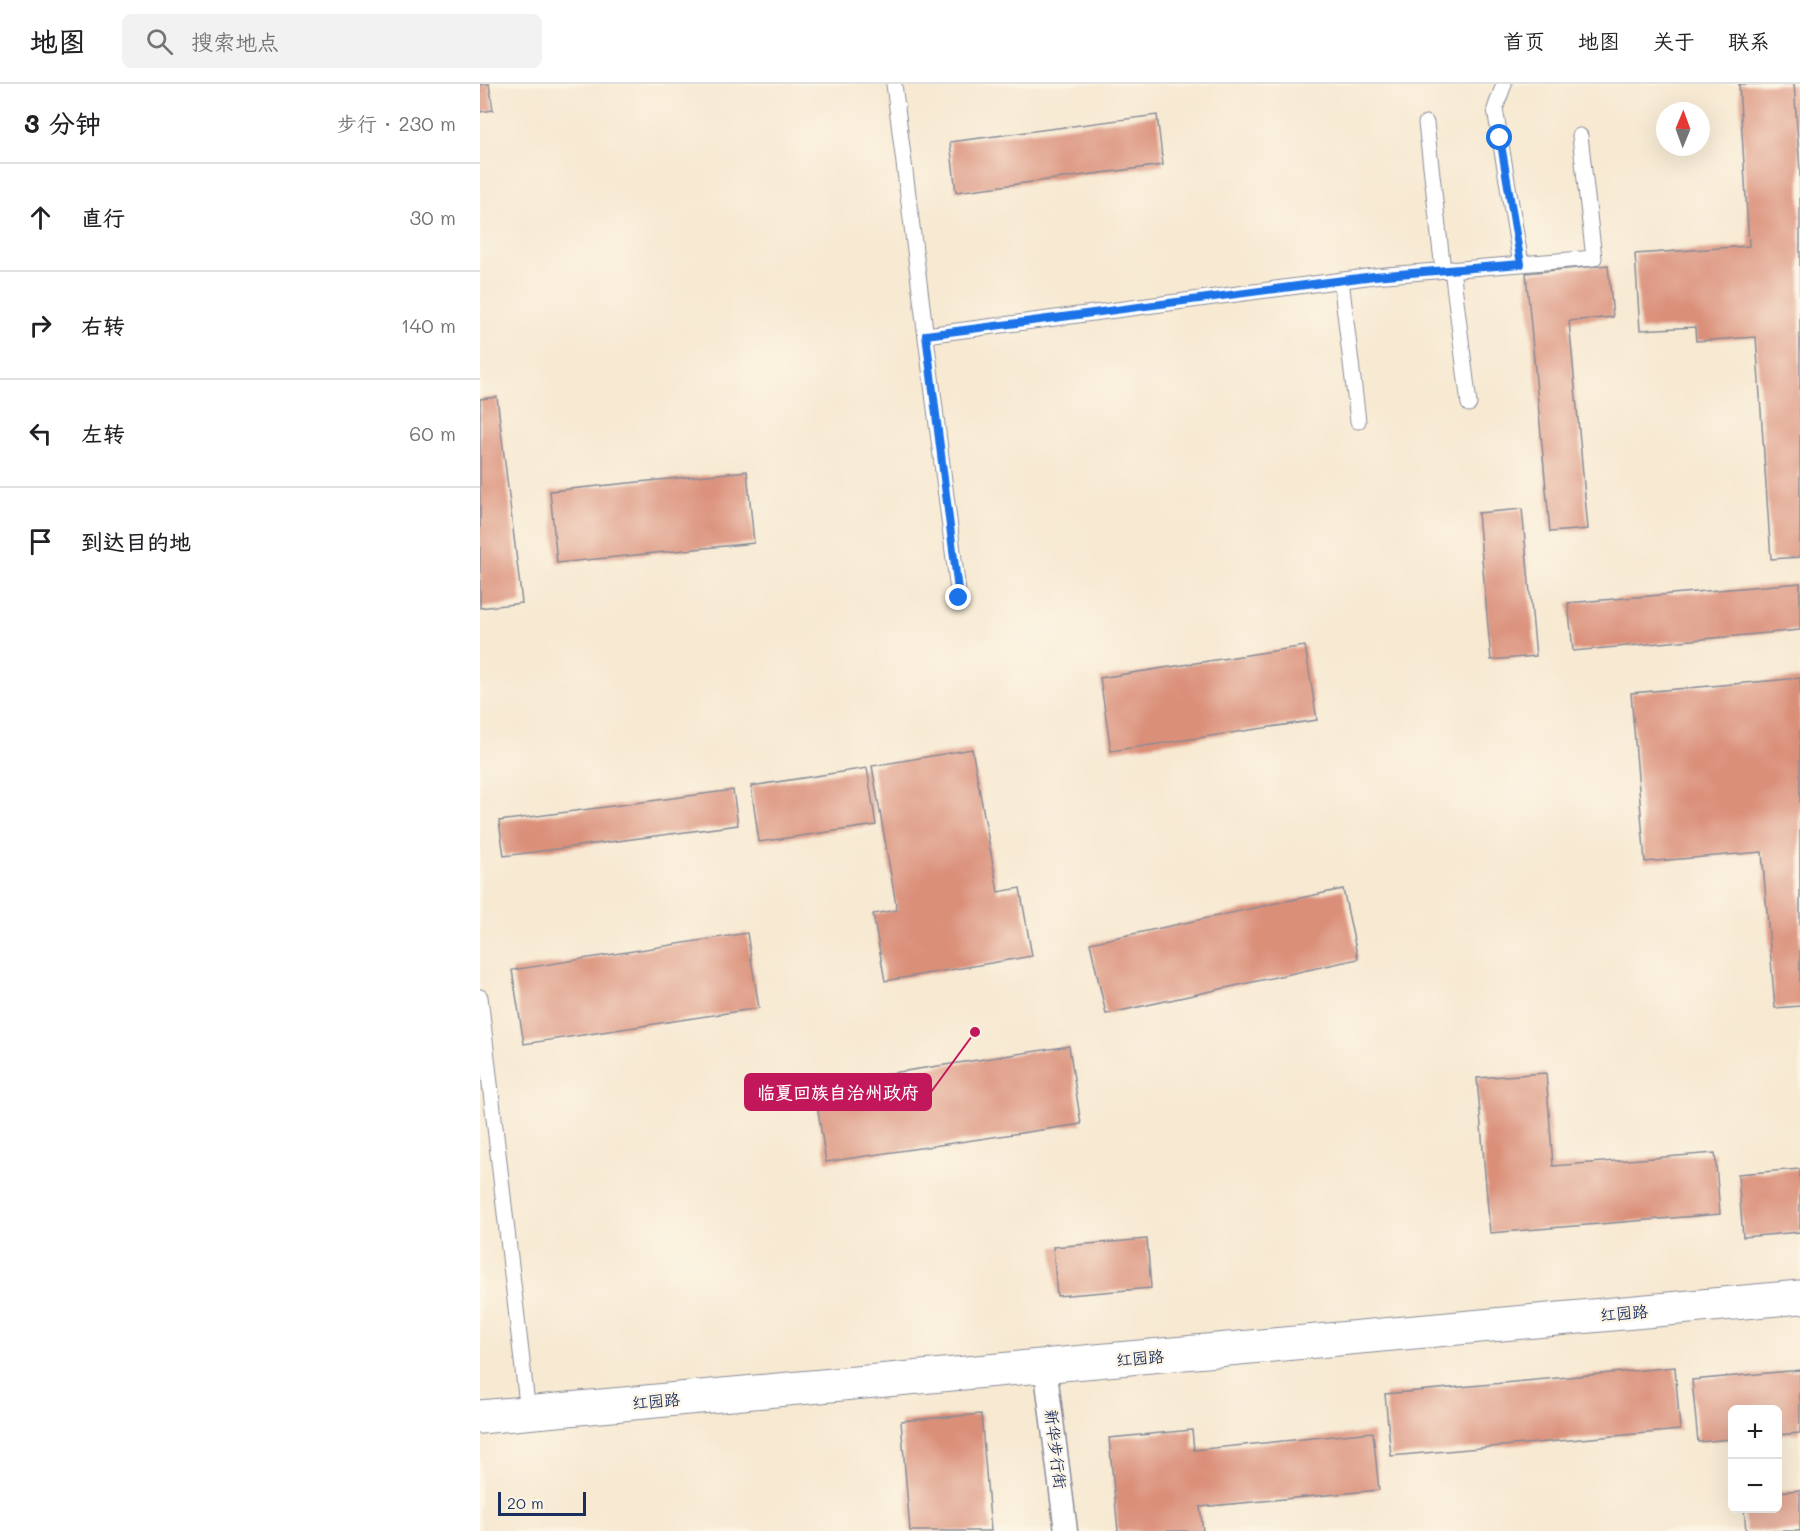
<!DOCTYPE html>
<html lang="zh">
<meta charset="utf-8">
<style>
:root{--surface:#fff;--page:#f2f2f2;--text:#202124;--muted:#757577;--line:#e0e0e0}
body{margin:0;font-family:Mali,"LXGW WenKai TC",sans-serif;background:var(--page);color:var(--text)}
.controls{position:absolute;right:18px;bottom:18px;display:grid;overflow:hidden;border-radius:9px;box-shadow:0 6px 24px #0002}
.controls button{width:54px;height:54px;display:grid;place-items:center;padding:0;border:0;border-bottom:2px solid var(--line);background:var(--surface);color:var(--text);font:30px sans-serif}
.compass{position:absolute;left:1176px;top:18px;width:54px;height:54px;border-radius:50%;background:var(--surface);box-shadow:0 6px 24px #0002;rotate:1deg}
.scale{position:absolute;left:18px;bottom:15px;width:88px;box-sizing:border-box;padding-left:6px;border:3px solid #1b2f5e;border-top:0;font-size:16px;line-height:21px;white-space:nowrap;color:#1b2f5e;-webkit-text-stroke:4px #fcf5e5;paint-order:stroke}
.stop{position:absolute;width:18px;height:18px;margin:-14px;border:4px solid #1a73e8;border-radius:50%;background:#fff}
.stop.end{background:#1a73e8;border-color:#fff;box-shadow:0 2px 6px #0008}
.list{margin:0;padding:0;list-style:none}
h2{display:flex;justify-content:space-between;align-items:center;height:78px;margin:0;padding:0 24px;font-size:26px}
h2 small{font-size:20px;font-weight:400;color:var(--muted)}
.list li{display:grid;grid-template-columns:39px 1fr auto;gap:18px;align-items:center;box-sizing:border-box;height:108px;padding:0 24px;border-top:2px solid var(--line)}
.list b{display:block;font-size:22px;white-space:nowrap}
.list em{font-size:20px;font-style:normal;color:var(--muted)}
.icon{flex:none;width:33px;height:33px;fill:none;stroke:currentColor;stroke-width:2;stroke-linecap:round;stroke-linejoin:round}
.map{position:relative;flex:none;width:1320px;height:1447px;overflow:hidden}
header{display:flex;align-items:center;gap:36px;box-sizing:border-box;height:84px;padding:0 30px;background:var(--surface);border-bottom:2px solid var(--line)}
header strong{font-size:28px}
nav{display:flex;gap:33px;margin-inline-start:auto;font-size:21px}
.search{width:420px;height:54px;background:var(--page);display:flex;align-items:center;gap:15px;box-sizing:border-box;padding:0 21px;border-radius:9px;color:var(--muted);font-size:22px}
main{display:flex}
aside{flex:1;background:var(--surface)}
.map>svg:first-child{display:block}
.building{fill:#da8f79}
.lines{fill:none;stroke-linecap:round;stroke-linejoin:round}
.service-casing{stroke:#898c98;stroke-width:17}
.pedestrian-casing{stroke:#898c98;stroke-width:25}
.secondary-casing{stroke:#898c98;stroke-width:35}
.service{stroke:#fff;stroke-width:15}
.pedestrian{stroke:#fff;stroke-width:22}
.secondary{stroke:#fff;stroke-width:33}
.route{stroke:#1a73e8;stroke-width:8}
.labels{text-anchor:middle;stroke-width:4.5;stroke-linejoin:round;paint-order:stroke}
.street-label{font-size:16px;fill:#1b2f5e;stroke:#fcf5e5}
.leader{fill:none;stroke:#c2185b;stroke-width:2}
.callout-dot{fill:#c2185b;stroke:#fcf5e5;stroke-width:2}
.callout{fill:#c2185b;stroke:#c2185b;stroke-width:2}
.callout-label{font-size:18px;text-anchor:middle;font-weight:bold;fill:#fff}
</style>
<header>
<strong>地图</strong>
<div class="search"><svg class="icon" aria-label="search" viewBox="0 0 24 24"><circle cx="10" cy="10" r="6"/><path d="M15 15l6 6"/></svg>搜索地点</div>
<nav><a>首页</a><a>地图</a><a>关于</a><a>联系</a></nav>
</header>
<main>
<aside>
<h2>3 分钟<small>步行 · 230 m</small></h2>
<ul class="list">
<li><svg class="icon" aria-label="ahead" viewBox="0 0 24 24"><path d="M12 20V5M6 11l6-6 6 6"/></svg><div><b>直行</b></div><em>30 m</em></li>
<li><svg class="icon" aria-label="right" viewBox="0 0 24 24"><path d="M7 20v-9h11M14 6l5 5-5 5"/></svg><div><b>右转</b></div><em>140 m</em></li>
<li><svg class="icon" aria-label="left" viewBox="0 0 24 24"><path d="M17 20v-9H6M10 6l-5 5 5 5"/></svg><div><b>左转</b></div><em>60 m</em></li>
<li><svg class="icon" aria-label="arrive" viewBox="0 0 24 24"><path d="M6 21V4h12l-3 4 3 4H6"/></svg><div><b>到达目的地</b></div></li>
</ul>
</aside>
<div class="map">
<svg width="1320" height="1447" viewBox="0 0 1320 1447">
<rect width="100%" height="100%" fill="#fcf5e5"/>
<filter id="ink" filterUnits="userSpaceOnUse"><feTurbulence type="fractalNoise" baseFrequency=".0167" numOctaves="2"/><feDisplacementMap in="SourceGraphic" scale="12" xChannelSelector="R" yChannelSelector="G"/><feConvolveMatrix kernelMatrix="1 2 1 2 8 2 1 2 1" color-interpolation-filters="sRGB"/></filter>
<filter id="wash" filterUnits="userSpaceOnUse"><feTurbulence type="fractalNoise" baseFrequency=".008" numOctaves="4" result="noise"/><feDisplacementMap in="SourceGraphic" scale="24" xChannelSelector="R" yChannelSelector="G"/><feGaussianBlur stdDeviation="1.35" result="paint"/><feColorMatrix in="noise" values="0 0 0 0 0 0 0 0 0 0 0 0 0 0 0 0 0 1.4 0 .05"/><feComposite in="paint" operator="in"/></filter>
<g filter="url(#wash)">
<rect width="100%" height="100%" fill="#f7e9d2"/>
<g id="blocks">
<!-- building -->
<path class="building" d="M0 0H9L13 26 0 28Z
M1259 0H1314L1320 87V473L1291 475 1276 253 1216 257 1215 243 1160 246 1155 170 1269 162Z
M677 31 683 81 476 108 470 58Z
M1128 181 1133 233 1089 237 1108 445 1070 448 1046 189Z
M17 313 42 519 0 524V315Z
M267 387 274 459 77 479 70 407Z
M1042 425 1056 572 1011 576 998 429Z
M1320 499V546L1093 567 1088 519Z
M825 562 837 636 631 667 620 594Z
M1320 594V922L1295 924 1282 768 1165 778 1151 609Z
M492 665 518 808 540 804 552 872 405 897 393 830 417 826 392 682Z
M387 684 396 741 279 758 271 702Z
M253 706 258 741 24 772 19 737Z
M863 805 878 875 626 930 610 859Z
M267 849 279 924 44 960 32 886Z
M589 962 601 1040 346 1078 334 1001Z
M1066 989 1073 1082 1235 1069 1240 1130 1010 1149 997 994Z
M1320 1085V1148L1263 1153 1258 1090Z
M667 1155 671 1204 577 1212 573 1163Z
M1195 1283 1200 1346 911 1372 905 1310Z
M1320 1286V1349L1298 1351V1326H1252V1355L1218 1358 1212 1296Z
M501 1330 511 1447H430L421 1337Z
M712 1346 714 1366 893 1348 899 1406 720 1423 723 1447H638L629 1354Z
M1320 1406V1447H1266L1264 1424H1298V1408Z"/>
</g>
</g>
<g filter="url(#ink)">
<use href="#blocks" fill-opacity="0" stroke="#898c98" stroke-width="1.5"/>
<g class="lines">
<!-- service casing -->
<g class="service-casing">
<path id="service" d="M414 0 479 515
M1024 0 1015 25 1041 180
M946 39 963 186
M972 185 989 320
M861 196 878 337
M446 251 894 192 1114 174 1100 52
M0 913 48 1329"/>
</g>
<!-- pedestrian casing -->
<g class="pedestrian-casing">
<path id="pedestrian" d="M565 1282 586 1447"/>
</g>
<!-- secondary casing -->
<g class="secondary-casing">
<path id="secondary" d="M0 1333 1320 1213"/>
</g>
<!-- service -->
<use href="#service" class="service"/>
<!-- pedestrian -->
<use href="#pedestrian" class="pedestrian"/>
<!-- secondary -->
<use href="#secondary" class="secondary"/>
</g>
</g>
<g class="lines" filter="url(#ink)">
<!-- route -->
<path class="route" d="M479 514 446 251 894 192 1041 180 1020 54"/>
</g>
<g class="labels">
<!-- street labels -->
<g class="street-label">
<text transform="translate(1144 1229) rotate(-5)" y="6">红园路</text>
<text transform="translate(660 1274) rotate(-5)" y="6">红园路</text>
<text transform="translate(176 1317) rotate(-5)" y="6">红园路</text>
<text transform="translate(576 1365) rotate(83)" y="6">新华步行街</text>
</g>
</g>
<!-- callouts -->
<path class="leader" d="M495 948L451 1008"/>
<circle class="callout-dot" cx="495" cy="948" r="6"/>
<rect class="callout" x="265" y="990" width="186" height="36" rx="6"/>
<g class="callout-label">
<text x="358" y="1015">临夏回族自治州政府</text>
</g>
</svg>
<div class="controls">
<button>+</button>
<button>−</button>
</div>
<svg class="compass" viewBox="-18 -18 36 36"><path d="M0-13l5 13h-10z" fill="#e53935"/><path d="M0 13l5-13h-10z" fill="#757577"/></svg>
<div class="scale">20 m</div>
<div class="stop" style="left:1020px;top:54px"></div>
<div class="stop end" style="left:479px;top:514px"></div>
</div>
</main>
